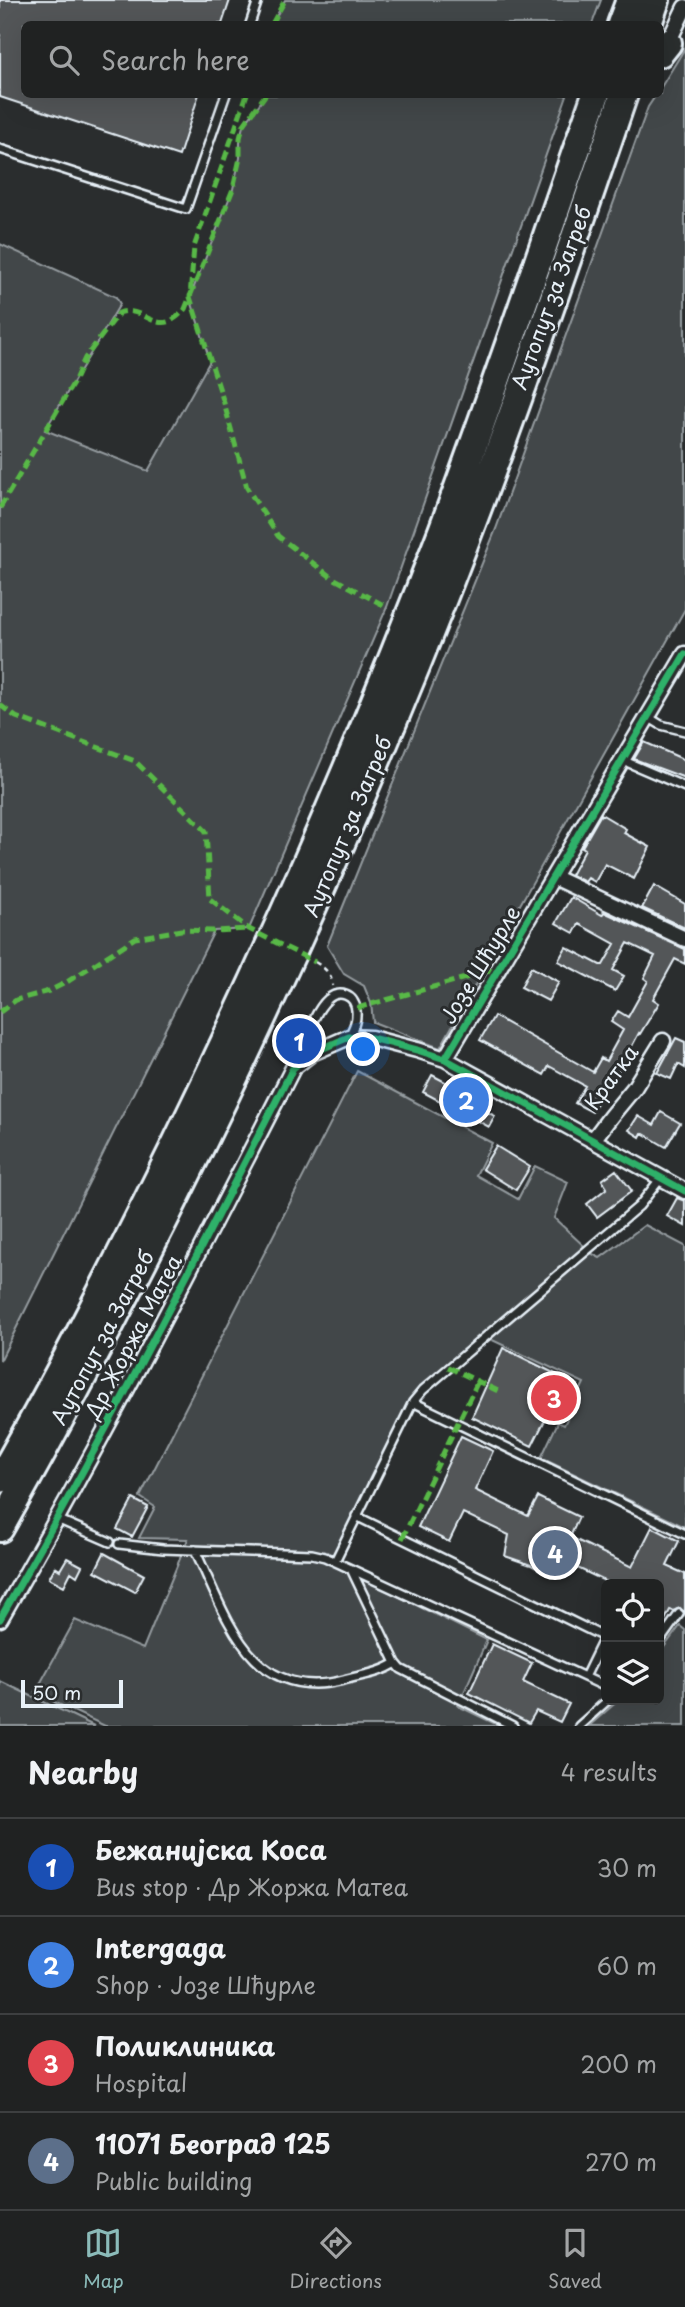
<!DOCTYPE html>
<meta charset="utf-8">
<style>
:root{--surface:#202222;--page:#282a2a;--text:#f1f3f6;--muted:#a2a4a5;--line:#3d3f40;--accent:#8bbbb9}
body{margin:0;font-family:"Playpen Sans",sans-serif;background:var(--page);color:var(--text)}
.controls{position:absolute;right:21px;bottom:21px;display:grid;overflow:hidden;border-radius:10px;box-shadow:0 7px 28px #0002}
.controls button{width:63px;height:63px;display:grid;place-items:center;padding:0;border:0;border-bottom:2px solid var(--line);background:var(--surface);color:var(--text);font:35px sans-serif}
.scale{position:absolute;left:21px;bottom:18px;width:102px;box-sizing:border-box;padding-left:7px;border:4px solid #e8f1f8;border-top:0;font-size:19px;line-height:24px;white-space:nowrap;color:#e8f1f8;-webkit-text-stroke:5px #2a2d2e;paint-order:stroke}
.you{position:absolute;left:364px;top:1050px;width:24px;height:24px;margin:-18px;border:5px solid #fff;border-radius:50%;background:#1a73e8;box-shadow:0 0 0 10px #1a73e833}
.badge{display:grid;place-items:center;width:46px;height:46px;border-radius:50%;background:var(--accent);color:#fff;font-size:23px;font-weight:700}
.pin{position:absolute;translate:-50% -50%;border:4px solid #fff;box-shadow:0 2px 7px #0006}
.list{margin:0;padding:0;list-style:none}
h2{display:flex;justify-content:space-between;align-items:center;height:91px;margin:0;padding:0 28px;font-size:30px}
h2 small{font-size:23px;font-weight:400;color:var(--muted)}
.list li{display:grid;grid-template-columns:46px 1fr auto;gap:21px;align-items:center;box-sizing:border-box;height:98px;padding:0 28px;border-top:2px solid var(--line)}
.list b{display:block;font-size:26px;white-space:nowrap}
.list p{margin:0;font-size:23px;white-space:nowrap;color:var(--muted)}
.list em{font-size:23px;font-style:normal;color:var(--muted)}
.icon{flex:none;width:38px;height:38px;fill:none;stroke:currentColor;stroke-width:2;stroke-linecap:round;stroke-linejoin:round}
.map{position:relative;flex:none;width:685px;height:1726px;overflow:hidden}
.search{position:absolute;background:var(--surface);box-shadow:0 7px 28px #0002;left:21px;right:21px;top:21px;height:77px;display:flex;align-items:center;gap:18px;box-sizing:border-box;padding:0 24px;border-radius:10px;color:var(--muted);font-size:26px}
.sheet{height:483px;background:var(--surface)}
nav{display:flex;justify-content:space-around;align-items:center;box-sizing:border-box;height:98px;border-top:2px solid var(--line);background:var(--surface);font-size:19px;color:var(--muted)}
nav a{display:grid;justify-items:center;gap:4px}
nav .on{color:var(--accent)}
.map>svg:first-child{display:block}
.green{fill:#424648;stroke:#959ca0;stroke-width:2}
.building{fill:#535759;stroke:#e8f1f8;stroke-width:2}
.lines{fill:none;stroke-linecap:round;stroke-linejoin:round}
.lane-casing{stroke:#e8f1f8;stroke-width:12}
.street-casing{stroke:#e8f1f8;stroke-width:19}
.highway-casing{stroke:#e8f1f8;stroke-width:32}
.path{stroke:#e8f1f8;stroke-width:2.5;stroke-dasharray:5 5;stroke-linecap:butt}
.lane{stroke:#2a2d2e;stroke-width:7}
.street{stroke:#2a2d2e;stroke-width:14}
.highway{stroke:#2a2d2e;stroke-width:26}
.quiet{stroke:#58b947;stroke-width:5;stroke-dasharray:10 5;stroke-linecap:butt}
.cycleway-casing{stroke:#2a2d2e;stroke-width:11}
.cycleway{stroke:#2db169;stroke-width:7}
.labels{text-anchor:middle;stroke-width:6;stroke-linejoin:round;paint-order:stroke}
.street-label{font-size:21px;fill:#e8f1f8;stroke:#2a2d2e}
</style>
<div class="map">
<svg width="685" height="1726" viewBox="0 0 685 1726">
<rect width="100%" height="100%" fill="#2a2d2e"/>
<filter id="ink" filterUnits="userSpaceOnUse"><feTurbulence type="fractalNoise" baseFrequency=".0143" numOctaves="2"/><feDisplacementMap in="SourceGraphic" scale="14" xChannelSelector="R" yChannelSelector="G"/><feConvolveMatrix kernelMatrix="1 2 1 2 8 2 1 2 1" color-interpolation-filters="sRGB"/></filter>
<g filter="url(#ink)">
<!-- green -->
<path class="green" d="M285 0H601L592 24H272Z
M685 48V609L440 1048 373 1022 371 1003 364 986 344 974 327 946 496 529 648 107 656 95 660 94 661 87Z
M266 95H567L387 607 249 929 214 931 0 1361V244L116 297 120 304 45 430 148 471 210 361 190 297 233 189 240 158V138L243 126Z
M357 1071 492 1143 476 1175 518 1199 535 1166 568 1182 554 1218 585 1247 408 1402 331 1563 487 1640 458 1706 500 1726H105L35 1693 75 1620 143 1649 188 1539 139 1538 155 1507 140 1497Z
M645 1225 685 1246V1527L541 1458 558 1422 564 1425 584 1383 488 1338 589 1252 600 1258Z
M680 1626 685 1630V1726H589L619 1700H659V1654Z
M0 1681 94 1726H0Z"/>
<!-- building -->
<path class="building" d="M0 0H230L222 24H24V94H199L179 156 0 97Z
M644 742 685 760V778L634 759Z
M601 814 626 829 624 833 650 847 634 879 605 864 595 882 588 878 585 882 571 875 585 849 582 847Z
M654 886 685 904V928L642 908Z
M571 897 602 915 604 912 685 949V964L675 959 653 999 659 1003 640 1034 639 1033 612 1083 609 1081 592 1112 575 1103 585 1086 549 1066 544 1075 480 1040 494 1016 593 1072 601 1058 606 1061 623 1030 611 1022 618 1011 628 1017 648 981 644 978 655 956 628 943 613 970 624 976 615 991 558 961 566 947 600 965H603L615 944 579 924 574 933 556 923Z
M531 967 559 982 548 1001 521 987Z
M676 1038 685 1042V1068L678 1064 671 1079 657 1073Z
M432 1075 485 1103 481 1109 495 1116 489 1127 423 1092Z
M661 1112 680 1123 666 1147 642 1133 640 1137 629 1130 638 1116 654 1125Z
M496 1146 530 1167 516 1190 482 1169Z
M616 1170 632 1191 597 1217 587 1204 607 1188 602 1180Z
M677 1198 685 1201V1226L667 1216Z
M503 1348 578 1385 565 1412 552 1406 532 1446 472 1417Z
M461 1436 493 1451 475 1490 528 1516 538 1497 579 1517 570 1537 632 1567 652 1527 679 1541 667 1566 685 1574V1613L680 1608 673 1611 670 1610 659 1632V1584H611L563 1561 552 1577 531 1565 505 1556 509 1535 463 1513 449 1542 418 1527Z
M133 1499 148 1507 132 1537 117 1529Z
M104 1553 144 1575 135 1592 95 1571Z
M67 1558 82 1566 77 1576 71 1572 64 1586 49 1578 55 1567 60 1570Z
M492 1644 532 1663 523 1682 569 1704 560 1722 536 1711 529 1723 469 1693Z"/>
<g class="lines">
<!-- lane casing -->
<g class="lane-casing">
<path id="lane" d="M250 24 258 0
M0 149 186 209 226 94
M648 717 661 725 685 731
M622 760 685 787
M296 1063C304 1045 313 1012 328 999 339 989 355 995 356 1010 357 1020 354 1027 349 1036
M413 1402 685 1534
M356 1516 606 1638
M57 1519 110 1542
M119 1544 163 1549 312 1554 325 1557 606 1687
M195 1550C227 1617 250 1704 344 1680 362 1675 381 1673 396 1663
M335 1561 413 1402 423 1390 639 1206 661 1178
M351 1569 396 1663 401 1669 513 1726
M659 1642 679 1614
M585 1677 604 1638
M579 1726 608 1700"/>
</g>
<!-- street casing -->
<g class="street-casing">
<path id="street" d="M668 43 685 7
M553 877 685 939
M445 1059 685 654
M593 1140 611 1116 634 1088 663 1041
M0 1619C104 1439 198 1254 293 1068L312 1053 349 1037 371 1038 417 1050 445 1059 685 1191"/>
</g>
<!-- highway casing -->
<g class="highway-casing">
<path id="highway" d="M621 24 630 0
M648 24 656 0
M660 53 668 43
M0 1479C63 1369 120 1256 176 1143 274 943 363 739 442 531 496 386 545 240 596 94
M0 1528C157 1249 296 961 417 664 493 477 559 285 624 94"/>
</g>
<!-- path -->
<path class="path" d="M315 962C325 968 331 973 333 986"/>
<!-- lane -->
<use href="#lane" class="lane"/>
<!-- street -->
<use href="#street" class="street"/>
<!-- highway -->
<use href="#highway" class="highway"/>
<!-- quiet -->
<path class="quiet" d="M272 24 285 0
M247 94 194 247 190 297 224 403 247 488 278 536 331 577 387 607
M0 508 74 382 85 358 119 313C145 303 157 342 185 309L233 189 240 158V138L243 126 266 94
M0 705 16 717 135 761 206 831 210 899 249 929 315 962
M357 1008 498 969
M0 1012 16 1000 49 991 67 982 135 938 181 930 214 931 249 929
M448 1367 502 1393
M402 1539 478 1381"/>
<!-- cycleway casing -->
<g class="cycleway-casing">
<path id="cycleway" d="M445 1059 685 654
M0 1619C104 1439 198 1254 293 1068L312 1053 349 1037 371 1038 417 1050 445 1059 685 1191"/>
</g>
<!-- cycleway -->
<use href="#cycleway" class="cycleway"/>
</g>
</g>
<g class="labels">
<!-- street labels -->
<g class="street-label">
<text transform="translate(552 298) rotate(-70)" y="7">Аутопут за Загреб</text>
<text transform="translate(348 827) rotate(-67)" y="7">Аутопут за Загреб</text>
<text transform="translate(481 965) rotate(-59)" y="7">Јозе Шћурле</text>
<text transform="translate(612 1078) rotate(-54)" y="7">Кратка</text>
<text transform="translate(134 1337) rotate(-62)" y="7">Др Жоржа Матеа</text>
<text transform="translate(103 1338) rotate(-62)" y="7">Аутопут за Загреб</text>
</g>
</g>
</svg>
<div class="controls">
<button><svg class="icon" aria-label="locate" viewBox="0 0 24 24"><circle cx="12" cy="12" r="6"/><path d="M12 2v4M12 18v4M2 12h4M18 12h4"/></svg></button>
<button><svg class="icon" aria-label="layers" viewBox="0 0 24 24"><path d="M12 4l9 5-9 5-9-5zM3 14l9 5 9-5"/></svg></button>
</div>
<div class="scale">50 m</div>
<div class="you"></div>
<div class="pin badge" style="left:299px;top:1041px;background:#1a4fb4">1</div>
<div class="pin badge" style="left:466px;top:1100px;background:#3f7fe0">2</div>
<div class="pin badge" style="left:554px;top:1398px;background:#e0444e">3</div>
<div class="pin badge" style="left:555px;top:1553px;background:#5c6f8a">4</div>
<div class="search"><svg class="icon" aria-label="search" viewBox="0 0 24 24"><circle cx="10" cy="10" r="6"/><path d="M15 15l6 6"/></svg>Search here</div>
</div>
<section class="sheet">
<h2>Nearby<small>4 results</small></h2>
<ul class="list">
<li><span class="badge" style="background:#1a4fb4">1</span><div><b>Бежанијска Коса</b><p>Bus stop · Др Жоржа Матеа</p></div><em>30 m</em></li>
<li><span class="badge" style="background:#3f7fe0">2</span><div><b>Intergaga</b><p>Shop · Јозе Шћурле</p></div><em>60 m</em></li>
<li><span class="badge" style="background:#e0444e">3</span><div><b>Поликлиника</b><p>Hospital</p></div><em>200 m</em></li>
<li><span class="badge" style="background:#5c6f8a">4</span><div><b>11071 Београд 125</b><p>Public building</p></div><em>270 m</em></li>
</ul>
</section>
<nav>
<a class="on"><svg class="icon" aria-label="map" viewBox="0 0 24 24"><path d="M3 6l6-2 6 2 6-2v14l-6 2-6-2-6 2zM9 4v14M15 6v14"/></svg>Map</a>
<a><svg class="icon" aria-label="directions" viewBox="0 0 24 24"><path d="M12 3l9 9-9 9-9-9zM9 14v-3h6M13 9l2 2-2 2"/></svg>Directions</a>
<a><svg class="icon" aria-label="saved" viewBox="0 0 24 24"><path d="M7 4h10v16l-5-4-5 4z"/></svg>Saved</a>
</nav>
